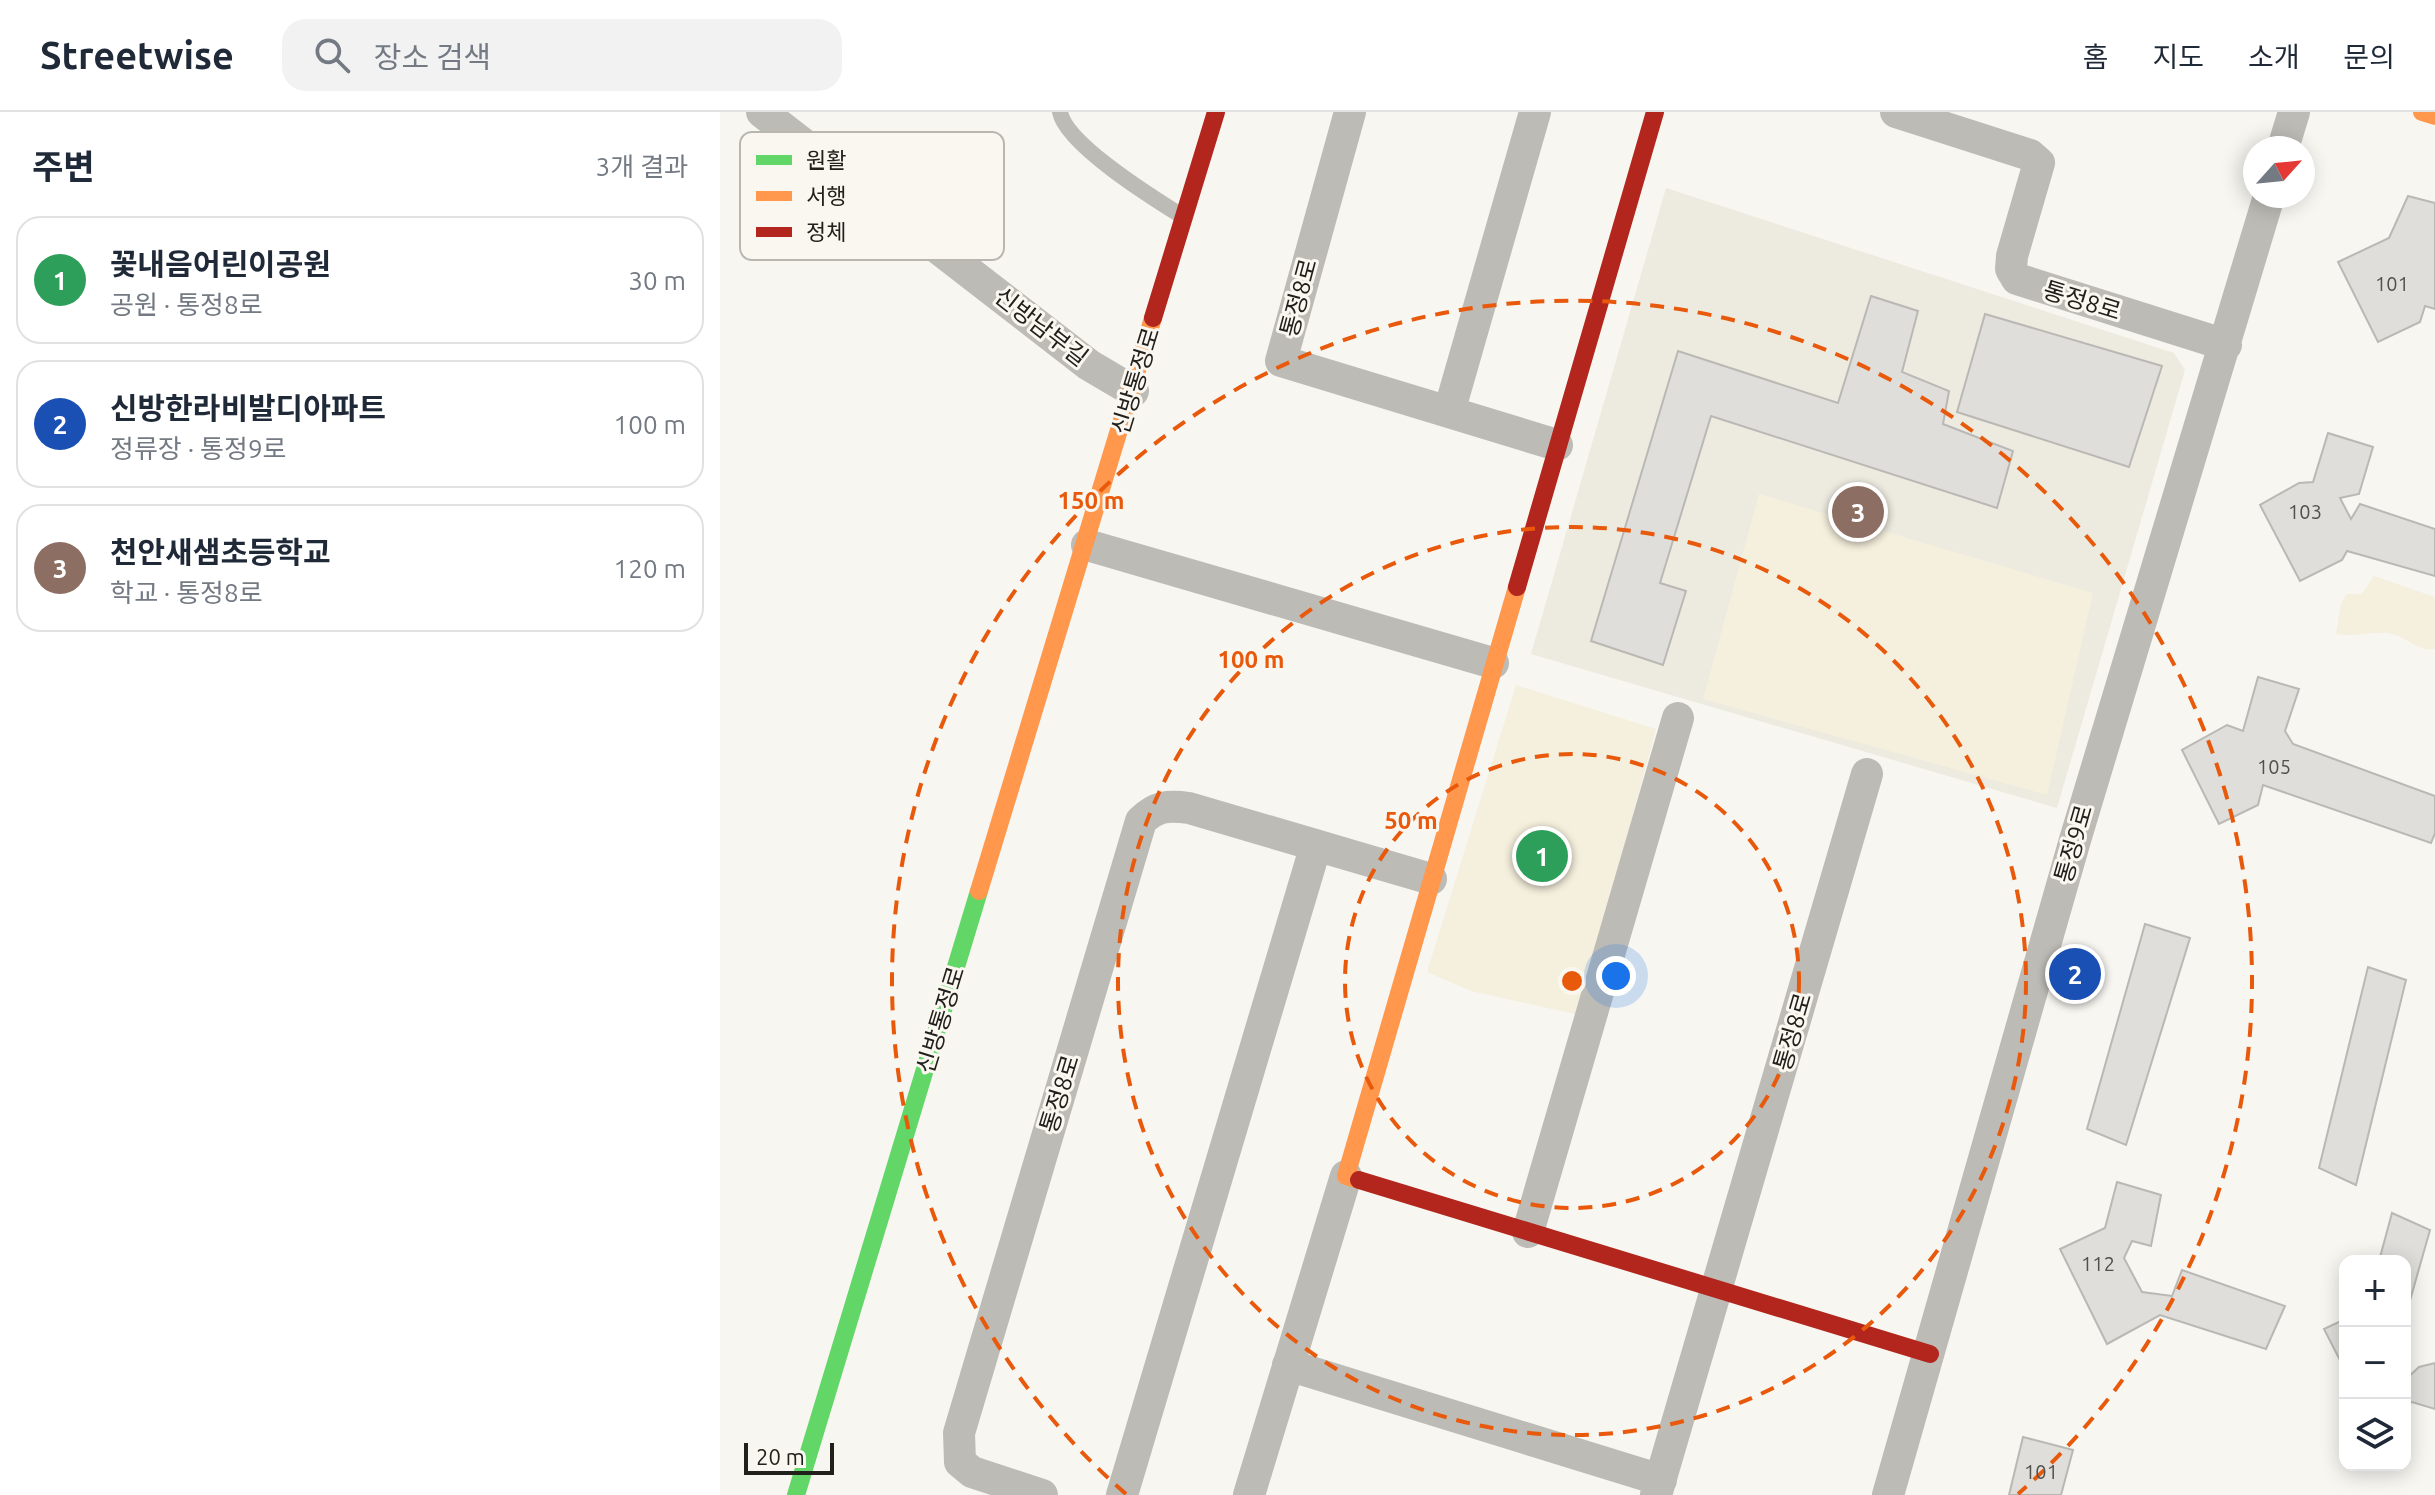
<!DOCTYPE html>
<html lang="ko">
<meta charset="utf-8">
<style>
:root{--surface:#fff;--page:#f2f2f3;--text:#1f2937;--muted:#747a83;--line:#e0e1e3;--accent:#b45309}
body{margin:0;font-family:Ubuntu,"Noto Sans KR",sans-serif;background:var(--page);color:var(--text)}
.controls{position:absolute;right:24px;bottom:24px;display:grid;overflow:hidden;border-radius:16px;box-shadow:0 4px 20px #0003}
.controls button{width:72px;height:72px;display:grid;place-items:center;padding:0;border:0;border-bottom:2px solid var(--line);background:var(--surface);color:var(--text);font:40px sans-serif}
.compass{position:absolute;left:1523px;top:24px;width:72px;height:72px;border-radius:50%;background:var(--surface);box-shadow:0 4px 20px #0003;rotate:63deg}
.scale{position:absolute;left:24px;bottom:20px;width:90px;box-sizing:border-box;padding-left:8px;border:4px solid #21201d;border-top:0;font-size:22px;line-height:28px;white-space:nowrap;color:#21201d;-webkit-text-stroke:6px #f9f7ef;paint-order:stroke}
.you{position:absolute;left:896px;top:864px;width:28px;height:28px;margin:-20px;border:6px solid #fff;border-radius:50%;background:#1a73e8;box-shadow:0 0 0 12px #1a73e833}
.badge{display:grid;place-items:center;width:52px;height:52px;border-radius:50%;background:var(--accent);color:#fff;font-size:26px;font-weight:700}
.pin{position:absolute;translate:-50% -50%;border:4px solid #fff;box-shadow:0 2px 8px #0006}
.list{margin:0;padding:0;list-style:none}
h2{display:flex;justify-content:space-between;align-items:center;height:104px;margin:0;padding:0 32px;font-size:34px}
h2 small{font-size:26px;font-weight:400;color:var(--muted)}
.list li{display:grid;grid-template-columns:52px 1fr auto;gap:24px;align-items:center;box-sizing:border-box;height:128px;margin:0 16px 16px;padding:0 16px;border:2px solid var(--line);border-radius:24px}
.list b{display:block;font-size:30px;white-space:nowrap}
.list p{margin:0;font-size:26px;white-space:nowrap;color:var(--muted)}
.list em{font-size:26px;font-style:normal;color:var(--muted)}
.icon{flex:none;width:44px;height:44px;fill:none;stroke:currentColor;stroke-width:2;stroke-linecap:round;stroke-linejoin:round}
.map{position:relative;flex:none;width:1715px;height:1383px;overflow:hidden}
header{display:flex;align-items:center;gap:48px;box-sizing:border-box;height:112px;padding:0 40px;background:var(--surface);border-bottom:2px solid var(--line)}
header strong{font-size:38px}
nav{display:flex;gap:44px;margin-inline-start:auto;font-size:28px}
.search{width:560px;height:72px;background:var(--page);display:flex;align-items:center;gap:20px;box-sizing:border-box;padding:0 28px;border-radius:24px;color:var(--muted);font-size:30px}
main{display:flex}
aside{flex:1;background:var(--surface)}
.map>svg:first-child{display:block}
.built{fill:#edebe0}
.green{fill:#f5efdd}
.building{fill:#dfdeda;stroke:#b9b8b4;stroke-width:2}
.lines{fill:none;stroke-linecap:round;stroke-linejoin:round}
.lane{stroke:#bdbbb6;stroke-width:16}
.street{stroke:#bdbbb6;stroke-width:32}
.fast{stroke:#63d668;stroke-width:18}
.slow{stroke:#ff974d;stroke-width:18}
.jam{stroke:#b3261e;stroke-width:18}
.ring{fill:none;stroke:#e8590c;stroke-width:4;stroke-dasharray:14 10}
.labels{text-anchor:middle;stroke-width:6;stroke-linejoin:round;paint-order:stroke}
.number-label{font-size:20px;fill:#52504d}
.street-label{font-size:24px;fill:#21201d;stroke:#f9f7ef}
.key{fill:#f9f7ef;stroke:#b8b6b0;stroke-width:2}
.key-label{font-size:22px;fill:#21201d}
.centre{fill:#e8590c;stroke:#f9f7ef;stroke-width:4}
.ring-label{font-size:24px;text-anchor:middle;font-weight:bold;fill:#e8590c;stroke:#f9f7ef;stroke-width:6;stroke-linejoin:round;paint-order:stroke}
</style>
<header>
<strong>Streetwise</strong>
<div class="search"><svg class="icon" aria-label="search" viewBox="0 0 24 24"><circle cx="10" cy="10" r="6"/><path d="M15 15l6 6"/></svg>장소 검색</div>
<nav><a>홈</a><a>지도</a><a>소개</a><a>문의</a></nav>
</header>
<main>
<aside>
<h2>주변<small>3개 결과</small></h2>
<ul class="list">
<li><span class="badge" style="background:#2e9e5b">1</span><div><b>꽃내음어린이공원</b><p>공원 · 통정8로</p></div><em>30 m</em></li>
<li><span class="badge" style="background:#1a4fb4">2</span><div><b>신방한라비발디아파트</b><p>정류장 · 통정9로</p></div><em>100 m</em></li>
<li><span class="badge" style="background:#8d6e63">3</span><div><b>천안새샘초등학교</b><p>학교 · 통정8로</p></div><em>120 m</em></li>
</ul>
</aside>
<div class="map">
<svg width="1715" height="1383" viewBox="0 0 1715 1383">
<rect width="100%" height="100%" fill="#f7f6f1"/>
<!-- built -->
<path class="built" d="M946 76 1454 241 1465 258 1337 696 811 542Z"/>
<!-- green -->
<path class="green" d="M1039 382 1373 481 1327 683 983 587Z
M1654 464 1715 485V537C1696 540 1686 523 1667 521 1650 520 1635 525 1616 522L1621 491 1627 482H1642Z
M796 573 936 617 859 903 751 879 707 860Z"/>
<!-- building -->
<path class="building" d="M1688 84 1715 91V197L1705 194 1700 210 1658 230 1618 150 1669 126Z
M1151 184 1198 199 1182 260 1229 279 1223 312 1293 339 1277 396 991 304 940 471 966 479 943 553 871 529 958 239 1118 291Z
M1265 202 1442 254 1409 355 1237 300Z
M1608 321 1653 335 1639 382 1620 386 1631 407 1640 392 1715 417V464L1627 439 1622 448 1580 469 1540 393 1579 371 1593 370Z
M1538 565 1579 577 1565 619 1573 632 1715 684V721L1711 731 1543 673 1538 693 1499 712 1462 638 1507 613 1523 619Z
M1425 812 1470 826 1406 1033 1367 1017Z
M1648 855 1686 868 1636 1073 1599 1056Z
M1397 1070 1441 1083 1431 1134 1412 1129 1404 1146 1422 1180 1452 1184 1462 1158 1565 1194 1546 1237 1440 1203 1387 1232 1340 1137 1385 1116Z
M1672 1101 1710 1118 1685 1206V1149H1659Z
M1625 1207V1258L1604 1217Z
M1715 1251V1297L1692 1290 1685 1294V1268L1699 1255Z
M1303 1325 1353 1338 1341 1383H1289Z"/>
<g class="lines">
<!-- lane -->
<path class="lane" d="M340 0C346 32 433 86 462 104"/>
<!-- street -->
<path class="street" d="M42 0 369 253 413 279
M630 0 561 249 837 333
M1176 0 1310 43 1319 51 1292 144 1291 157 1297 167 1506 233
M1563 36 1574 0
M729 300 815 0
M367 433 773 551
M808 1120 958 606
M568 1253 941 1368
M322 1383 252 1360 240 1350 239 1321 421 709C436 694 448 693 469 696L711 767
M402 1383 596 733
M529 1383 626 1064
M936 1383 1147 662
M1168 1383 1355 728 1549 84"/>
<!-- fast -->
<path class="fast" d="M76 1383 259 779"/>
<!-- slow -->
<path class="slow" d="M1702 0 1715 4
M259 779 433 206
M639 1068 626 1064 797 475"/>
<!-- jam -->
<path class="jam" d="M433 206 496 0
M797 475 935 0
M639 1068 1210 1242"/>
</g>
<!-- distance rings -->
<g class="ring">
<circle cx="852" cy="869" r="227"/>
<circle cx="852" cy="869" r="454"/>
<path d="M406 1382A680 680 0 1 1 1298 1382"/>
</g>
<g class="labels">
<!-- number labels -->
<g class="number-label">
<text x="1672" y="179">101</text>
<text x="1585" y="407">103</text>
<text x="1554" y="662">105</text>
<text x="1378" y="1159">112</text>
<text x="1321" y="1367">101</text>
</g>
<!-- street labels -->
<g class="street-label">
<text transform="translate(579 186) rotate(-75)" y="8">통정8로</text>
<text transform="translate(1362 189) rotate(17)" y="8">통정8로</text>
<text transform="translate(321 215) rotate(38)" y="8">신방남부길</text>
<text transform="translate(416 269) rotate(-73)" y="8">신방통정로</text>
<text transform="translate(1354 732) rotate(-74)" y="8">통정9로</text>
<text transform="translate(221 908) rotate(-73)" y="8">신방통정로</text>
<text transform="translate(1073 920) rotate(-74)" y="8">통정8로</text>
<text transform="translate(340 982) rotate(-73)" y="8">통정8로</text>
</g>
</g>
<!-- legend -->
<rect x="20" y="20" width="264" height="128" rx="12" class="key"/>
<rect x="36" y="43" width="36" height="10" fill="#63d668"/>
<rect x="36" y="79" width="36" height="10" fill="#ff974d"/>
<rect x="36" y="115" width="36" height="10" fill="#b3261e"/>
<g class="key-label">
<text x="86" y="56">원활</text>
<text x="86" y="92">서행</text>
<text x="86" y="128">정체</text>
</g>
<circle cx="852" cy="869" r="12" class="centre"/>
<g class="ring-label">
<text x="371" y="397">150 m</text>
<text x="531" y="556">100 m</text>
<text x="691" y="717">50 m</text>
</g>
</svg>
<div class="controls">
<button>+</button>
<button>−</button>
<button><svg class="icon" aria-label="layers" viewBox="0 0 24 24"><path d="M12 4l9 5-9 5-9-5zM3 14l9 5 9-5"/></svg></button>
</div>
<svg class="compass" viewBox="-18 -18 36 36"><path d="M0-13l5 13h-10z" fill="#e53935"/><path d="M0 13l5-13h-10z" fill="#747a83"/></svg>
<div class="scale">20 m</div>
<div class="you"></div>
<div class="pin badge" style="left:822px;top:744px;background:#2e9e5b">1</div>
<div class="pin badge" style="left:1355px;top:862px;background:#1a4fb4">2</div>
<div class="pin badge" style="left:1138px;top:400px;background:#8d6e63">3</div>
</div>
</main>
